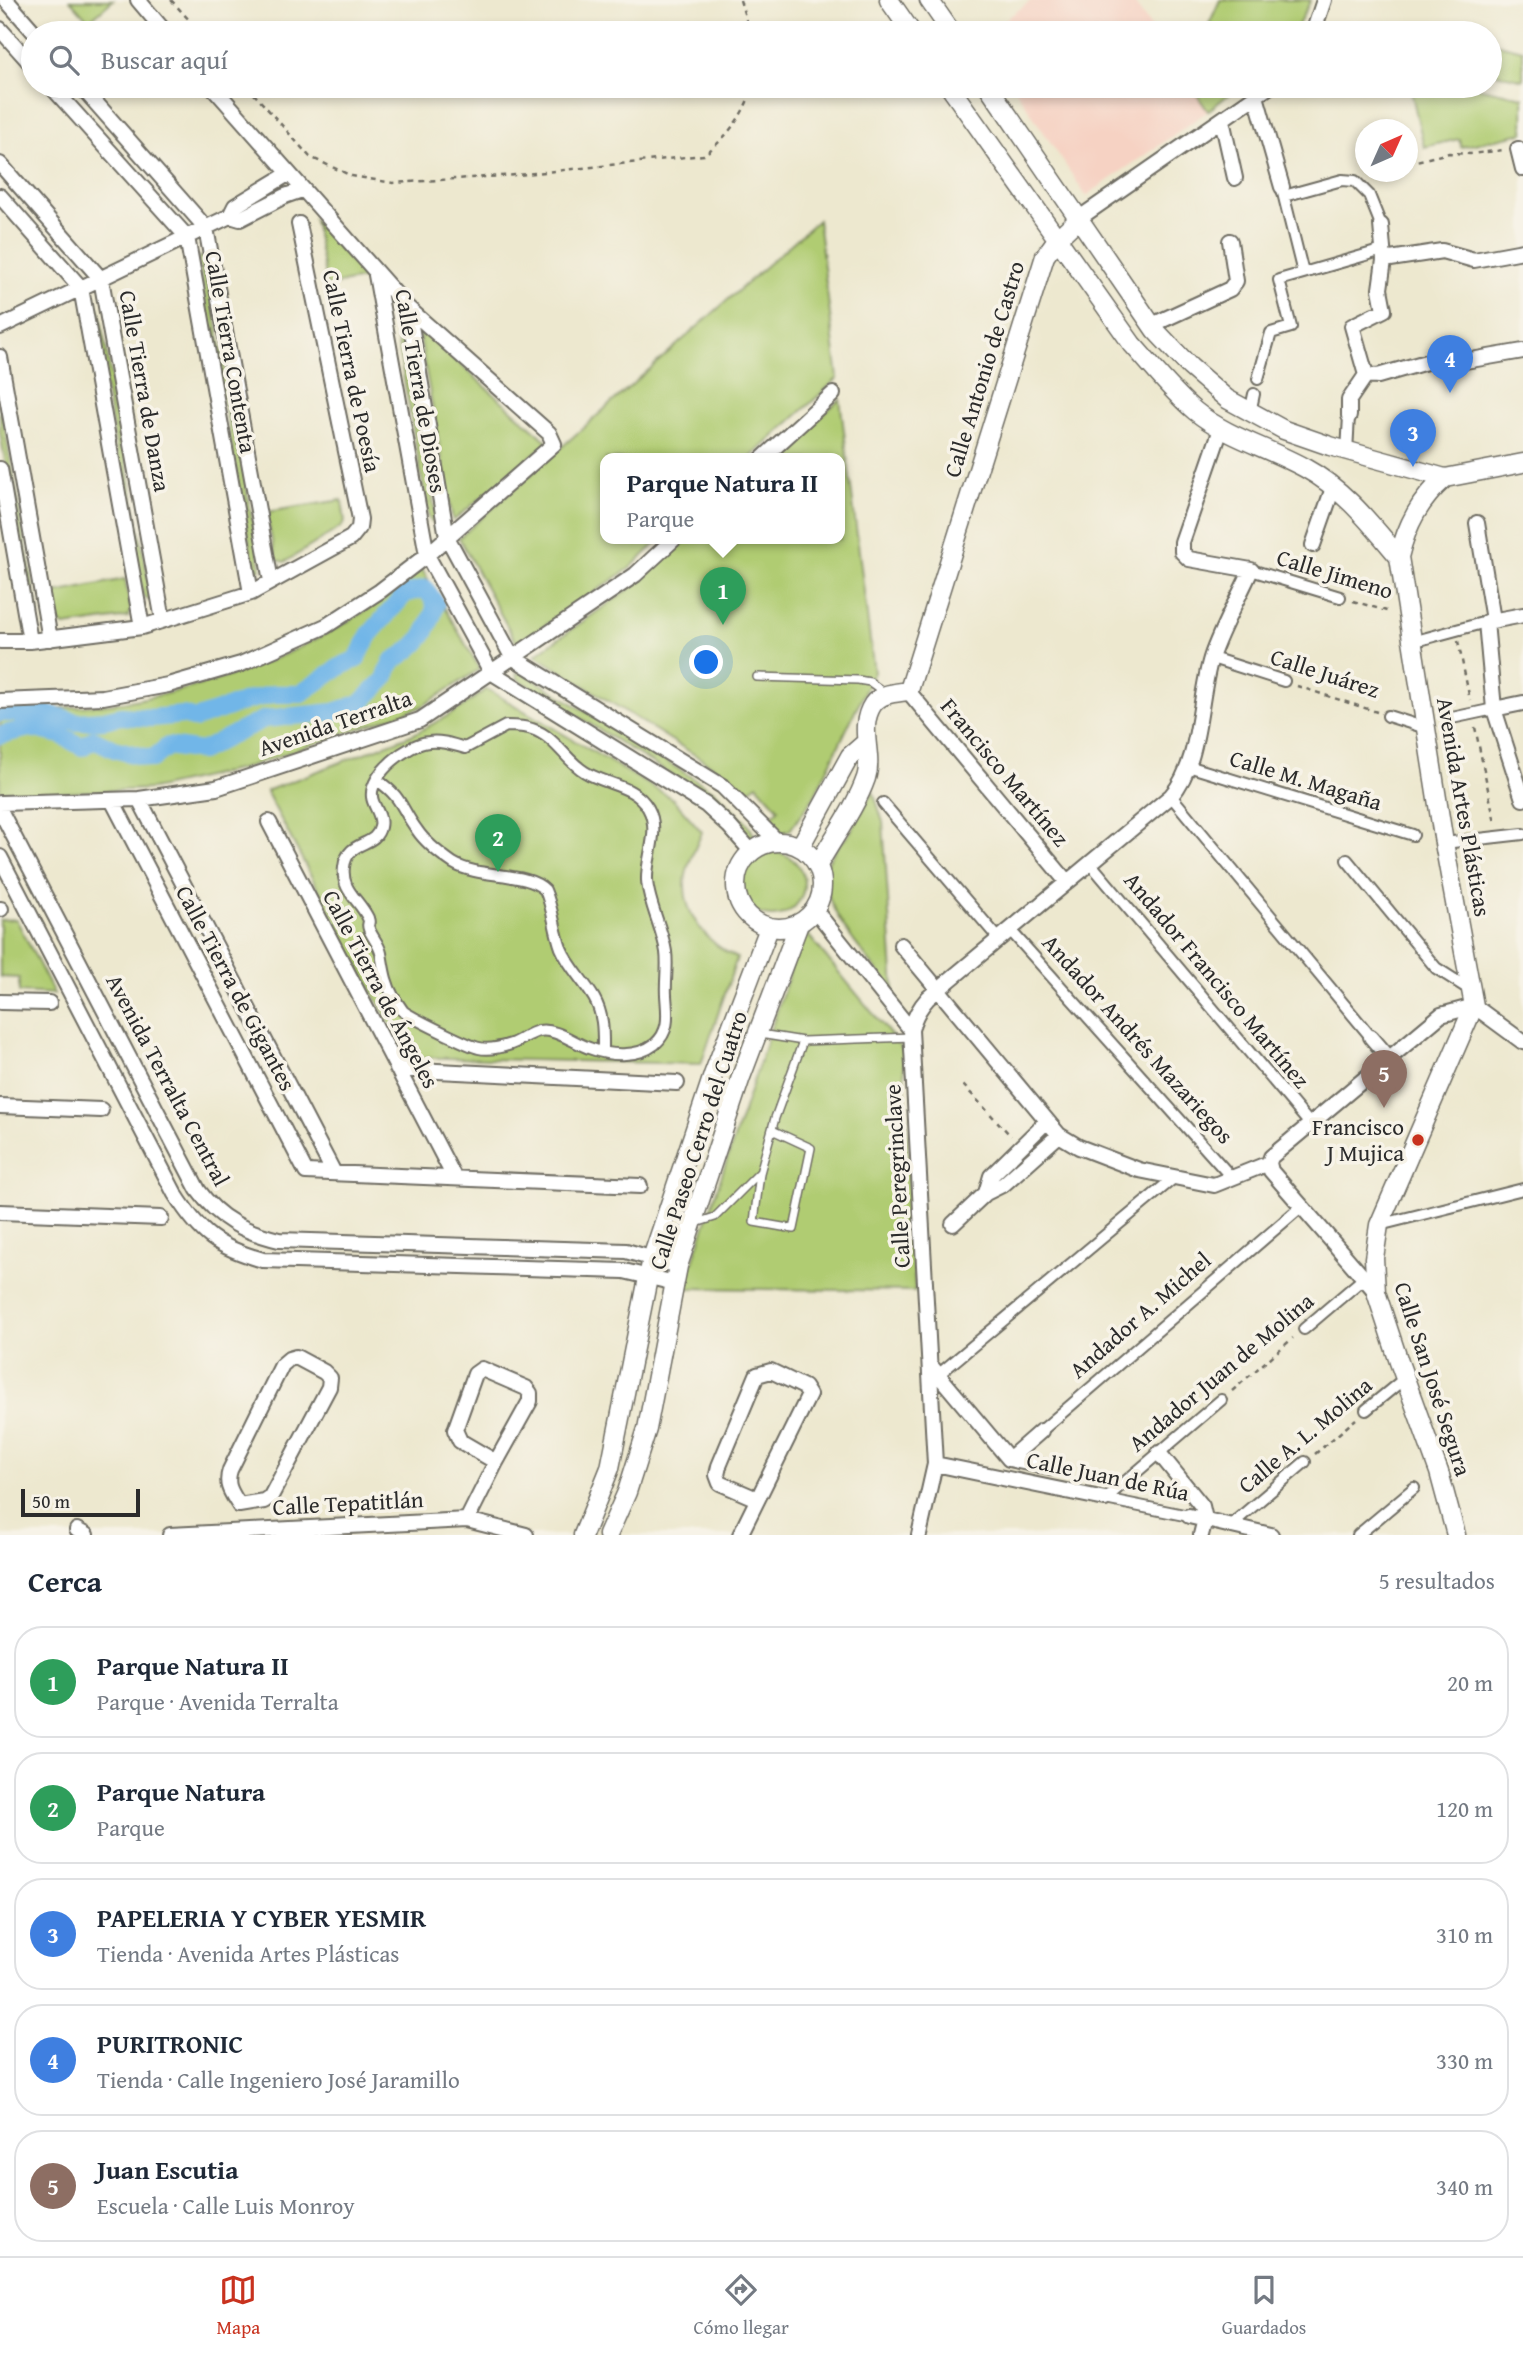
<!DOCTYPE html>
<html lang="es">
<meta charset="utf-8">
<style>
:root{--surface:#fff;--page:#f2f2f3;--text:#1f2937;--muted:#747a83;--line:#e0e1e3;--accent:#c8321e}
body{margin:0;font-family:"Gentium Book Plus",serif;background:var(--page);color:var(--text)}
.compass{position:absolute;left:1355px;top:119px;width:63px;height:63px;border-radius:50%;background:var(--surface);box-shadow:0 4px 10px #0003;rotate:45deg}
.scale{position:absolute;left:21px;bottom:18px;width:119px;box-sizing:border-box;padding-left:7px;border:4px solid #2b2b2b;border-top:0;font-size:19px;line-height:24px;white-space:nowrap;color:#2b2b2b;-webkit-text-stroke:5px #f7f3e8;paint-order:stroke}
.you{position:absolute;left:707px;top:663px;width:24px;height:24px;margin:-18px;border:5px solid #fff;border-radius:50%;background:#1a73e8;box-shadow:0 0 0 10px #1a73e833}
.badge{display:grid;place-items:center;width:46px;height:46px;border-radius:50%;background:var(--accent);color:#fff;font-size:23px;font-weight:700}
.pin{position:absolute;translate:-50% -58px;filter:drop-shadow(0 2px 4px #0008)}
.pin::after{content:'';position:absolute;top:37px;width:24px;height:21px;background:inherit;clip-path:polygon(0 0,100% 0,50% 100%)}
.popup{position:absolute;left:600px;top:453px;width:245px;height:91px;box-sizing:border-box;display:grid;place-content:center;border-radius:14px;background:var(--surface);filter:drop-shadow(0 2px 5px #0005);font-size:23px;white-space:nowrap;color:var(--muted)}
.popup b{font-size:26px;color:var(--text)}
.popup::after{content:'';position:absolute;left:50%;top:100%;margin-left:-14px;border:14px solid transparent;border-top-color:var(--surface)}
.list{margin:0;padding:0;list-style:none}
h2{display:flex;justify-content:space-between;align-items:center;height:91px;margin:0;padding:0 28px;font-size:30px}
h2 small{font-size:23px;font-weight:400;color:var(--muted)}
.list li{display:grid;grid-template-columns:46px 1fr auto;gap:21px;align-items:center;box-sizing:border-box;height:112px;margin:0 14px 14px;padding:0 14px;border:2px solid var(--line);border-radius:28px}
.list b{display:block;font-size:26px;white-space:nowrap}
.list p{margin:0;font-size:23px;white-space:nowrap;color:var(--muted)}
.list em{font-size:23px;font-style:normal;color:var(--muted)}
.icon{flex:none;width:38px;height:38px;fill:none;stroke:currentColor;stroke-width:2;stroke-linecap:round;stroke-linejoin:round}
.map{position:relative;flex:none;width:1523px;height:1535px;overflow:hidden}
.search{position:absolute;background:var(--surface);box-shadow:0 4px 10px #0003;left:21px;right:21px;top:21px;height:77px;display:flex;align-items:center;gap:18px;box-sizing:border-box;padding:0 24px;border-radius:38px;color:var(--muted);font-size:26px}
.sheet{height:721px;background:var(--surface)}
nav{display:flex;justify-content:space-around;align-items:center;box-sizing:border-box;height:98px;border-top:2px solid var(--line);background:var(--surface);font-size:19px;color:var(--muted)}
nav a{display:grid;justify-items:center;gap:4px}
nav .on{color:var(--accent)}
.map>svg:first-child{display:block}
.built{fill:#f6d2c3}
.green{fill:#b0cc72;stroke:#6e7c4e;stroke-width:2}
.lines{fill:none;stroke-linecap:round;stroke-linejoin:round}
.canal{stroke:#71b6e8;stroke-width:18}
.service-casing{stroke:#6f6d64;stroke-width:10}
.pedestrian-casing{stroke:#6f6d64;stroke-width:14}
.minor-casing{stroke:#6f6d64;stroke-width:18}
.tertiary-casing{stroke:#6f6d64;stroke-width:21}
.path{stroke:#6f6d64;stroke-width:2.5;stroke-dasharray:5 5;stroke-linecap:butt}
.service{stroke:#fff;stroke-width:7}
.pedestrian{stroke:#fff;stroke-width:10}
.minor{stroke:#fff;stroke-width:14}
.tertiary{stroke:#fff;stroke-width:18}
.poi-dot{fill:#c8321e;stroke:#f7f3e8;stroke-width:2.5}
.labels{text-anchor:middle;stroke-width:7;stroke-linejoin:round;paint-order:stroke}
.street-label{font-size:23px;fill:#2b2b2b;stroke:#f7f3e8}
.poi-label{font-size:23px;fill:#2b2b2b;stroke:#f7f3e8;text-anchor:end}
</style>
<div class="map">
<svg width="1523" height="1535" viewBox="0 0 1523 1535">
<rect width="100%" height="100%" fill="#f7f3e8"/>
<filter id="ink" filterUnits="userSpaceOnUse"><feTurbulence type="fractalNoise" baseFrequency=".0143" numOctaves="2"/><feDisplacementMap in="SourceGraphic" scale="14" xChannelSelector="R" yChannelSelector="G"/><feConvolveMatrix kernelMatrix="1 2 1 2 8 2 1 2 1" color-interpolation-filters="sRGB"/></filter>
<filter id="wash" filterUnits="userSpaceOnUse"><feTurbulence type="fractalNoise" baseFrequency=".00686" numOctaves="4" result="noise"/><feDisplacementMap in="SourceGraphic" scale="28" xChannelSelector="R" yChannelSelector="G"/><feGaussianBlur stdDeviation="1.57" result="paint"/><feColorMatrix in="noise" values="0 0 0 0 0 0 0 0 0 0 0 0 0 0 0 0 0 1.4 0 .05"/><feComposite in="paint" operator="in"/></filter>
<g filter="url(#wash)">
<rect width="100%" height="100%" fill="#ede8cf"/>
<!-- built -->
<path class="built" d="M1032 0H1132L1155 33H987Z
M1013 86H1191L1208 111 1086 196Z"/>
<!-- green -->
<path class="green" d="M70 0H113L89 21Z
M1220 0H1311L1294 33H1205Z
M1490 42 1523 50V80L1490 72Z
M1191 86H1239L1208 111Z
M1410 86H1472L1523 97V133L1461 147 1459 139 1424 147Z
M314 220 366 278 327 286Z
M818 220 838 378 749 459H606V539H661L629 569 517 644 459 538Z
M200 256 205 259 261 568 258 571 254 569 198 259Z
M395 300 398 305 436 516 435 524 429 519 391 305Z
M94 305 99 309 151 595 148 600 143 595 91 309Z
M418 327 548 442 453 521Z
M840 399 874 672 814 797 790 830 783 833 778 830 768 819 779 809 757 784 745 793 727 775 535 655 638 583 687 539H840V459H775Z
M0 402 38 613 36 617 32 613 0 432Z
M342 500 345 522 341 527 285 562 276 560 266 512Z
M422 569 480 669 421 707 241 769 152 789 0 795V710C41 709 82 708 123 702 205 689 286 660 357 616 380 603 400 585 422 569Z
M125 579 131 610 128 617 65 626 59 623 50 594Z
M522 672 717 793 748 824 755 837 752 840C738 828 727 813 713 801L518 679 516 673Z
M487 689 673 799 702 832C696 848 685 867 685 885 685 918 709 944 737 958L701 1064 407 1057 266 791 414 734 455 712Z
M873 791 883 822 894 991C871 962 815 905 827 865 830 853 842 843 849 834 858 821 865 805 873 791Z
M740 884a32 32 0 1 1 64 0a32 32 0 1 1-64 0Z
M16 919 54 994 19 992V978L0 977V920Z
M804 930 903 1050 915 1291 684 1288Z"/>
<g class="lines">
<!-- canal -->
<path class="canal" d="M0 713H46L77 722 104 720 121 716 151 718 183 715 195 719 246 701 273 694H300L341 666 357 659 369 635 405 594 425 588 436 604C428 633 419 647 392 661L385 679 361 703 334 712 264 719 201 751 168 746 152 759 114 749 94 739 82 747 61 735 30 728 0 735"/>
</g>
</g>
<g filter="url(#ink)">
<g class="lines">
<!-- service casing -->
<g class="service-casing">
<path id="service" d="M757 677 858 680 870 682 885 693
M760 1034 803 1041 912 1037
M772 1130 811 1148 794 1229 754 1222 760 1173 775 1118 803 1041
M696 1223 715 1217 759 1173"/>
</g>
<!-- pedestrian casing -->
<g class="pedestrian-casing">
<path id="pedestrian" d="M1282 189 1303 273
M1284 196 1342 180 1355 181 1369 195 1381 225
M1258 379 1271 333 1291 327 1279 280 1383 250
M1250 413 1254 394
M1347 452 1349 416
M1251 570 1340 597
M1412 642 1486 622
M1212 658 1284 681
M1388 716 1426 728
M1452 718 1494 709
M506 726C515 726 524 726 532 729 556 737 565 760 585 772 606 785 635 785 648 808 661 831 646 856 647 880 648 902 663 930 666 952 668 966 665 981 666 995 667 1013 671 1030 655 1044 637 1058 610 1056 589 1048 574 1043 556 1028 539 1031 529 1033 520 1041 511 1044 502 1047 488 1050 479 1048 469 1046 410 1017 403 1011 400 1007 397 1002 394 998 385 982 384 970 381 953 379 944 372 937 369 929 366 920 371 927 368 918 359 899 341 891 344 867 347 839 376 848 380 827 383 815 373 807 372 797 369 774 409 743 429 742 441 740 454 745 465 748Z
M1188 766 1413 835
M377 780C403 798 400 807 417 830 425 842 440 854 453 863 479 879 527 871 545 890 553 908 554 929 561 948 569 967 584 981 594 998 604 1015 603 1033 603 1052
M1171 796 1371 1037
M883 803 999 939
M1444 843 1523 834
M1347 860 1436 968 1472 991
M1090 863 1310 1124
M1010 930 1232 1178
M1379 1225 1523 1189
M1304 1329 1364 1278
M938 1375 1175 1177
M1366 1410 1405 1378
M1041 1431 1302 1206
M1105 1499 1221 1400
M1105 1499 1189 1516
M1232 1524 1305 1462
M1358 1535 1414 1488"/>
</g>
<!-- minor casing -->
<g class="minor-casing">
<path id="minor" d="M6 0 35 33
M138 0 166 33
M0 29 33 66
M1313 33 1324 0
M51 86 187 237 251 593
M81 86 206 228 271 581
M1256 96 1282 187
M1222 120 1235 178
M1518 149 1523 169
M0 164 101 279 163 620
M0 196 81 288 142 627
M230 216 240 219 285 196 302 190
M1078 219 1270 86
M1384 260 1442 251 1474 260 1523 251
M376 275 427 555 491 672 706 805 729 826 751 851
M408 308 447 537 512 657 722 786 778 842
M1152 325 1230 289 1236 281 1230 241
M0 327 230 216 235 206 288 174
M0 357 50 639
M1366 375 1352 326 1384 310 1380 289 1384 260 1381 225
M1366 375 1378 376 1440 358 1448 364 1523 351
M1349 416V400L1366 375
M762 459 833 394
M0 469 30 641
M1477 523 1493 620
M1313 545 1333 488
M1523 615 1486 622 1494 709 1523 799
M0 641H30L142 627 251 593 351 538 359 528 360 519 299 224
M908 691 1067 882
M0 701 103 697 168 685 241 664 326 626 380 591 427 555 554 444 549 433 408 308 212 86
M1494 709 1523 703
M139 799 334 1173
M112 800 306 1172 640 1186
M0 803 139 799 216 788 420 720 635 575 674 539
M0 810 198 1190C219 1219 245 1232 279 1240L626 1251 678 1266
M269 822 454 1177
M0 857 175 1194C201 1235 217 1247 263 1260L624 1271 675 1283
M0 909H1
M815 910 911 1030
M901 945 1059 1135 1079 1147 1139 1170 1214 1185 1269 1163
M0 1002 49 1003
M1371 1037 1389 1058
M397 1069 677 1083
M0 1106 101 1110
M1269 1163 1271 1157 1441 1015 1474 1006 1523 1042
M1269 1163 1271 1171 1376 1292
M986 1193 991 1176 1047 1121
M0 1212 161 1218
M953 1224 986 1193 1004 1184 1059 1135
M296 1357 324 1372 330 1378 329 1387 271 1496 264 1501 239 1505C231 1492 225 1485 230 1470L282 1365 289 1359Z
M931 1366 1009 1459 1051 1468
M1159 1453 1202 1506 1205 1519 1201 1535
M1009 1459 1041 1431
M935 1464 1105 1499
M1189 1516 1271 1535
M467 1520 496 1462 530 1401V1393L526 1388 482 1369 475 1374 455 1430 460 1441 496 1462
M77 1530 86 1535
M170 1535 467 1520 526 1535
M740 1535 809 1395 804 1387 771 1371 757 1375 719 1466 717 1475 720 1483 757 1499
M919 1535 935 1464 911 1030C914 1017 919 1008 928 998L1171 796C1201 762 1198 701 1211 658 1221 628 1238 599 1251 570L1189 559 1182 552V542L1221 429"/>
</g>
<!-- tertiary casing -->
<g class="tertiary-casing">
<path id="tertiary" d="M889 0 912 33
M929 0 952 33
M949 86 1132 344C1152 366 1172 392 1195 411 1227 437 1269 448 1305 468 1344 489 1371 524 1399 557
M988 86 1155 330 1190 367 1227 399 1284 430 1330 446 1445 478 1523 463
M1445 478C1420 500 1407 524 1399 557L1444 843 1474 1006 1379 1225 1374 1258 1376 1292 1399 1362 1439 1472 1456 1535
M736 885a43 43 0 1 1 86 0a43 43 0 1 1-86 0Z
M800 847 850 756 865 743
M818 865C833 838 856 807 866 778 874 754 857 728 873 704 881 693 895 693 908 691L910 687 1045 256 1058 238 1078 219
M583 1535 610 1468 652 1258 713 1075 769 928
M608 1535 627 1492 647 1429 678 1266 741 1077 799 924"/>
</g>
<!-- path -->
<path class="path" d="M171 0 201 33
M740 0 750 33
M247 86 310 157 352 176 393 183 517 175 704 155C726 138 746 114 752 86
M1408 163 1449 153 1470 154 1504 150
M1353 601 1390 612
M1458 641 1470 700
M1297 686 1377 712
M1475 727 1495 823
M963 1085 1011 1136
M1232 1391 1293 1338
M1315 1454 1356 1419"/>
<!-- service -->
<use href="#service" class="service"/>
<!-- pedestrian -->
<use href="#pedestrian" class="pedestrian"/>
<!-- minor -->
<use href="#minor" class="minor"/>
<!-- tertiary -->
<use href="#tertiary" class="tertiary"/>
</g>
</g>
<!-- markers -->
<circle class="poi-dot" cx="1418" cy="1140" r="7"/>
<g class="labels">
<!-- street labels -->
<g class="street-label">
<text transform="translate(231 352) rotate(80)" y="8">Calle Tierra Contenta</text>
<text transform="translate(984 369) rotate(-73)" y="8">Calle Antonio de Castro</text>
<text transform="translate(352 371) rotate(78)" y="8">Calle Tierra de Poesía</text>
<text transform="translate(145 391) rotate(80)" y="8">Calle Tierra de Danza</text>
<text transform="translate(421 391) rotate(80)" y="8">Calle Tierra de Dioses</text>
<text transform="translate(1335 574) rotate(17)" y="8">Calle Jimeno</text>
<text transform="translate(1325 673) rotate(18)" y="8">Calle Juárez</text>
<text transform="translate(335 723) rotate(-19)" y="8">Avenida Terralta</text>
<text transform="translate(1005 772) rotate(50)" y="8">Francisco Martínez</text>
<text transform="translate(1306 780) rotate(17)" y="8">Calle M. Magaña</text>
<text transform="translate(1464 807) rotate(80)" y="8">Avenida Artes Plásticas</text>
<text transform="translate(1217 980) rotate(50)" y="8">Andador Francisco Martínez</text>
<text transform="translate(236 988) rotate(62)" y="8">Calle Tierra de Gigantes</text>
<text transform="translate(381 989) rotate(62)" y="8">Calle Tierra de Ángeles</text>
<text transform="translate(1138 1039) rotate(48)" y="8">Andador Andrés Mazariegos</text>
<text transform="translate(168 1080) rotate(62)" y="8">Avenida Terralta Central</text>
<text transform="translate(698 1140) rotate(-72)" y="8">Calle Paseo Cerro del Cuatro</text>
<text transform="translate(897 1176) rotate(-93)" y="8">Calle Peregrinclave</text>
<text transform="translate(1140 1315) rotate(-41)" y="8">Andador A. Michel</text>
<text transform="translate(1221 1372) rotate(-40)" y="8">Andador Juan de Molina</text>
<text transform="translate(1433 1379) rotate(72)" y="8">Calle San José Segura</text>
<text transform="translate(1305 1435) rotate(-40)" y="8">Calle A. L. Molina</text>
<text transform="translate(1108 1476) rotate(12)" y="8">Calle Juan de Rúa</text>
<text transform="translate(348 1503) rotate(-3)" y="8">Calle Tepatitlán</text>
</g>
<!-- poi labels -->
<g class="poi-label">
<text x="1404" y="1135">Francisco<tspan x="1404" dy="26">J Mujica</tspan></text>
</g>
</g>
</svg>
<svg class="compass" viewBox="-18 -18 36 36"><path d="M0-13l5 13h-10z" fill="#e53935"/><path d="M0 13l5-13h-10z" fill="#747a83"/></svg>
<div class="scale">50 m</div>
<div class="you"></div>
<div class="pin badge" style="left:723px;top:625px;background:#2e9e5b">1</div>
<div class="popup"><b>Parque Natura II</b>Parque</div>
<div class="pin badge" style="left:498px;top:872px;background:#2e9e5b">2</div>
<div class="pin badge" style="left:1413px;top:467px;background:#3f7fe0">3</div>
<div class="pin badge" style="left:1450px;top:393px;background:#3f7fe0">4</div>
<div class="pin badge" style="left:1384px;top:1108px;background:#8d6e63">5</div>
<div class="search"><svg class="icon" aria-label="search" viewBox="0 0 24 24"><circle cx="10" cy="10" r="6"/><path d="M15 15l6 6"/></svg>Buscar aquí</div>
</div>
<section class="sheet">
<h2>Cerca<small>5 resultados</small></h2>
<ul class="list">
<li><span class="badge" style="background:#2e9e5b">1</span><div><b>Parque Natura II</b><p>Parque · Avenida Terralta</p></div><em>20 m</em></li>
<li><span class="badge" style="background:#2e9e5b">2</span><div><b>Parque Natura</b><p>Parque</p></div><em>120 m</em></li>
<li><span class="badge" style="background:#3f7fe0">3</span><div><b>PAPELERIA Y CYBER YESMIR</b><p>Tienda · Avenida Artes Plásticas</p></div><em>310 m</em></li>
<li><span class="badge" style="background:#3f7fe0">4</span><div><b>PURITRONIC</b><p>Tienda · Calle Ingeniero José Jaramillo</p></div><em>330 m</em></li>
<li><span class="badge" style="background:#8d6e63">5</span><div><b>Juan Escutia</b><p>Escuela · Calle Luis Monroy</p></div><em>340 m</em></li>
</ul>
</section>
<nav>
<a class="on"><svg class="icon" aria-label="map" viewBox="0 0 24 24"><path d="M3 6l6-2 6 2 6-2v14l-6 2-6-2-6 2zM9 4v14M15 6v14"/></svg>Mapa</a>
<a><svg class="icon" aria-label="directions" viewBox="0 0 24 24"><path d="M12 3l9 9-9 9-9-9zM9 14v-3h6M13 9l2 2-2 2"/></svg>Cómo llegar</a>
<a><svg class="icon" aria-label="saved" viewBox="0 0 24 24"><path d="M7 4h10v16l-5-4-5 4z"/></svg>Guardados</a>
</nav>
